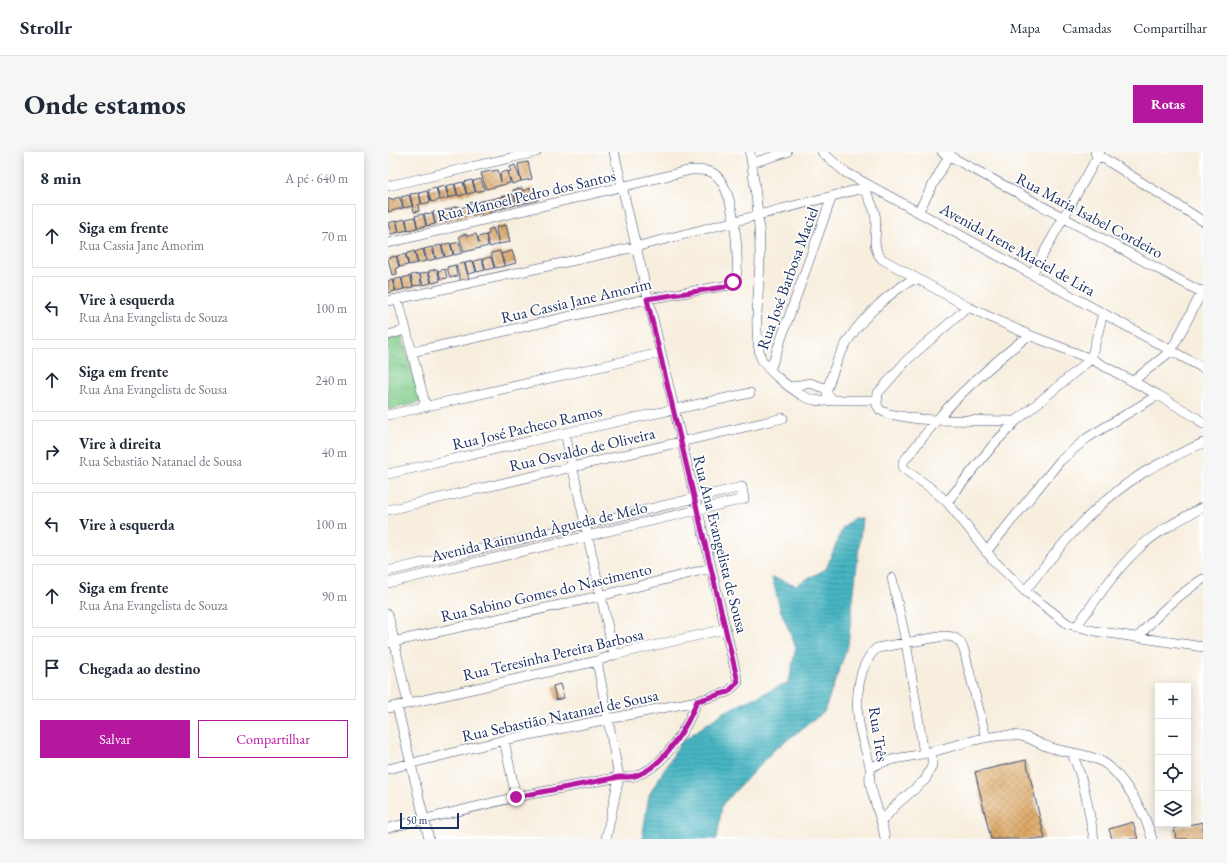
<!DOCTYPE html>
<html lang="pt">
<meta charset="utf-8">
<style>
:root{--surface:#fff;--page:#f6f6f7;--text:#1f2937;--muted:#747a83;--line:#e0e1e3;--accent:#b5179e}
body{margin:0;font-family:"EB Garamond",serif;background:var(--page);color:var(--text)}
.controls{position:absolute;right:12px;bottom:12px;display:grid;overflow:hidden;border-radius:0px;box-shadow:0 2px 10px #0003}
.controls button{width:36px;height:36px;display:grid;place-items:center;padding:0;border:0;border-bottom:1px solid var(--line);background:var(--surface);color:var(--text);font:20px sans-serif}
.scale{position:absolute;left:12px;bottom:10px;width:59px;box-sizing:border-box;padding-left:4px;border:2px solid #1b2f5e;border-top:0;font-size:11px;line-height:14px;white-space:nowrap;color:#1b2f5e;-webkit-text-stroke:3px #fff;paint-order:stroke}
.stop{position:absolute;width:12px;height:12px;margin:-9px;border:3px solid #b5179e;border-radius:50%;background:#fff}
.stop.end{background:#b5179e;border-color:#fff;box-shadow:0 1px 4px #0008}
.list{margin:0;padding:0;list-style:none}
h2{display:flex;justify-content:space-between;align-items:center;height:52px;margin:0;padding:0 16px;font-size:17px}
h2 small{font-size:13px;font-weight:400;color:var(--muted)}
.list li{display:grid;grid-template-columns:26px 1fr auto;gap:12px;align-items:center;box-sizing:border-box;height:64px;margin:0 8px 8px;padding:0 8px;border:1px solid var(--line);border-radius:0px}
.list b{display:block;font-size:15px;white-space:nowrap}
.list p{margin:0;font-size:13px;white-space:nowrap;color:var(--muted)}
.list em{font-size:13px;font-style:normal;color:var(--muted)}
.actions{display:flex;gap:8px;padding:12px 16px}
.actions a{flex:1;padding:9px 0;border:1px solid var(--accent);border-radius:0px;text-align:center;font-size:14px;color:var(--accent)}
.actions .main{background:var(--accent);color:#fff}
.icon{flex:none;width:22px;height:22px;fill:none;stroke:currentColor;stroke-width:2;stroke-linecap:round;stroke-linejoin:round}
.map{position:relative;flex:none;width:815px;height:687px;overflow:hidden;border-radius:0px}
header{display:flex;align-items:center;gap:24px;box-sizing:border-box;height:56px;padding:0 20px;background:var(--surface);border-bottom:1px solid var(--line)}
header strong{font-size:19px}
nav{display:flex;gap:22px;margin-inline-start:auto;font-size:14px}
.intro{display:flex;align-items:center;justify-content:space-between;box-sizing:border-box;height:96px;padding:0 24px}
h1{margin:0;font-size:28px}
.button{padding:10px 18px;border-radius:0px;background:var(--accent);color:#fff;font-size:14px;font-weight:700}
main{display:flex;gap:24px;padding:0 24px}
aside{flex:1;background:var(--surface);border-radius:0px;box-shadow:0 2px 10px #0003}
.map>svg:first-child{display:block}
.grass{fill:url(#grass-tufts);stroke:#4d7e74}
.water{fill:url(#water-rules);stroke:#327290}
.building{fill:url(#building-cross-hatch)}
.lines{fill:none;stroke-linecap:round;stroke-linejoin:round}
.street-casing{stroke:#3c4c71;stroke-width:10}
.street{stroke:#fff;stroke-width:9}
.route{stroke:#b5179e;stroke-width:5}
.labels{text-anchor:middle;stroke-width:3.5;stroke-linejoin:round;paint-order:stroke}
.street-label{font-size:16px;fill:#1b2f5e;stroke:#fff}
</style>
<header>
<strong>Strollr</strong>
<nav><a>Mapa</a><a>Camadas</a><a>Compartilhar</a></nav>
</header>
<div class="intro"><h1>Onde estamos</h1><a class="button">Rotas</a></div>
<main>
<aside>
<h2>8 min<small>A pé · 640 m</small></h2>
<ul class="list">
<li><svg class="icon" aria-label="ahead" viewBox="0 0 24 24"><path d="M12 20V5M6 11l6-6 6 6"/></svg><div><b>Siga em frente</b><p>Rua Cassia Jane Amorim</p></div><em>70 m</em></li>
<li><svg class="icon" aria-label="left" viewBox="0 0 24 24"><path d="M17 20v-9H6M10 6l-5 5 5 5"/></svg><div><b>Vire à esquerda</b><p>Rua Ana Evangelista de Souza</p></div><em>100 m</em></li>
<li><svg class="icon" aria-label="ahead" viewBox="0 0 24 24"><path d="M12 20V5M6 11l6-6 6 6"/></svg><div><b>Siga em frente</b><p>Rua Ana Evangelista de Sousa</p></div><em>240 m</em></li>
<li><svg class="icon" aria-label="right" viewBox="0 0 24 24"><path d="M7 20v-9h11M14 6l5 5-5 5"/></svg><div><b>Vire à direita</b><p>Rua Sebastião Natanael de Sousa</p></div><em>40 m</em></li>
<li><svg class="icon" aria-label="left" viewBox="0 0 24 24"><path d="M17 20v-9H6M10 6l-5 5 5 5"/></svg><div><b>Vire à esquerda</b></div><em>100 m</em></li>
<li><svg class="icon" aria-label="ahead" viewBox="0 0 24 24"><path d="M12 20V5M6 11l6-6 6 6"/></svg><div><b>Siga em frente</b><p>Rua Ana Evangelista de Souza</p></div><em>90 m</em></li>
<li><svg class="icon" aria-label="arrive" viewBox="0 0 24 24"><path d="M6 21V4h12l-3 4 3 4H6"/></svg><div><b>Chegada ao destino</b></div></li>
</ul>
<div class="actions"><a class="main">Salvar</a><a>Compartilhar</a></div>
</aside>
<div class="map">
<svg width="815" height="687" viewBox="0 0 815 687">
<defs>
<pattern id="grass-tufts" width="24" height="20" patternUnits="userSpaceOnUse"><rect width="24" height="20" fill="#7fcc8a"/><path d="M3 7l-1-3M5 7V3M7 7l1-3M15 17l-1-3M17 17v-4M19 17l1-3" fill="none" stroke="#67a674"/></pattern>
<pattern id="water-rules" width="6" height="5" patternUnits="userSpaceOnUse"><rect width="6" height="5" fill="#48b6c3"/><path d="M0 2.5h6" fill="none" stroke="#3b94a2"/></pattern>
<pattern id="building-cross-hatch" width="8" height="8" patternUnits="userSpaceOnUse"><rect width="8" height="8" fill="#dda763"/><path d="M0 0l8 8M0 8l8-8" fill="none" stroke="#b28855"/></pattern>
</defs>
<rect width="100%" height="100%" fill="#fff"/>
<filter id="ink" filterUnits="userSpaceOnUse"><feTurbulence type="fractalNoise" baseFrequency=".025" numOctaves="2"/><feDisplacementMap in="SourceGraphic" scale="8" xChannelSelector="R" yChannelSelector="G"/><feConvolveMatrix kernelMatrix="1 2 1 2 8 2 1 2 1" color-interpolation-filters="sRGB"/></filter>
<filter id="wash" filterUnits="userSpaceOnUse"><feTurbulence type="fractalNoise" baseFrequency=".012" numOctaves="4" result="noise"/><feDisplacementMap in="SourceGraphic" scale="16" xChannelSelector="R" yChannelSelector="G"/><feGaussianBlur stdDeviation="0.9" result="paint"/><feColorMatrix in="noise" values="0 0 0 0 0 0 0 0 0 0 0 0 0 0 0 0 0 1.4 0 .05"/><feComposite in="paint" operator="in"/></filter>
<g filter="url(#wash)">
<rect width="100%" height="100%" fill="#f7eede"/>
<!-- grass -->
<path class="grass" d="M14 184 33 250 0 258V188Z"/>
<!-- water -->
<path class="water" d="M466 366 474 367 460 493 436 560 386 598 334 653 329 687H254L261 643 293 590 336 560 401 530 408 495 392 457 384 425 408 433 438 417 455 375Z"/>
<g id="blocks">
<!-- building -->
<path class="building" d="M140 10 144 27 133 29 130 12Z
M127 13 133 29 124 32 120 20 123 19 122 15Z
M110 18 113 30 112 21 120 19 122 31 98 37 93 21Z
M93 27 96 38 88 40 85 29Z
M84 28 87 40 79 42 76 30Z
M75 30 78 42 70 44 67 32Z
M66 32 69 43 61 46 58 34Z
M57 34 60 46 52 48 49 36Z
M146 35 150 48 139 51 135 39Z
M48 36 51 48 43 50 40 38Z
M134 36 138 51 130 53 125 38Z
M39 39 42 50 34 52 31 41Z
M31 41 33 52 30 53 31 59 26 60 22 42Z
M126 42 128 53 120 55 117 44Z
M21 43 24 54 16 56 13 45Z
M116 44 119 55 111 57 108 46Z
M11 45 15 56 0 60V47L3 46V48Z
M107 46 110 57 102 59 99 48Z
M98 48 103 64 95 67 90 50Z
M89 50 92 61 84 63 81 51Z
M71 54 74 65 66 67 63 56Z
M79 54 81 63 75 64 73 56Z
M62 57 65 67 57 70 54 59Z
M54 59 56 70 47 71 45 60Z
M44 61 47 72 39 74 36 62Z
M35 62 38 74 30 76 27 64Z
M27 65 29 76 20 78 18 67Z
M17 67 20 78 11 80 9 69Z
M8 69 11 80 3 82 0 71Z
M118 73 122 90 111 92 108 75Z
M105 76 111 92 102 95 98 83 101 82 100 78Z
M78 82 79 84 88 82 91 91 90 85 98 83 100 94 76 100 71 84Z
M71 90 74 101 66 103 63 92Z
M62 91 65 103 57 105 54 93Z
M53 93 56 105 48 107 45 95Z
M44 95 47 107 39 109 36 97Z
M35 97 38 109 30 111 27 100Z
M26 99 29 111 21 113 18 102Z
M112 99 116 114 107 116 103 101Z
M124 99 128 111 117 114 113 102Z
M17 102 20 113 12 115 9 104Z
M8 104 11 115 8 116 9 122 4 123 0 106Z
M103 105 106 116 98 118 95 107Z
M94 107 97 118 89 120 86 109Z
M85 109 88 120 80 122 77 111Z
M76 111 81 127 73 130 68 113Z
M67 113 69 124 62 126 59 115Z
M49 117 52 129 44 131 41 119Z
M57 117 59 126 53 127 50 119Z
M40 120 43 131 35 133 32 122Z
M32 122 33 133 25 134 23 123Z
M22 124 25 135 16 137 14 126Z
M13 126 16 137 8 139 5 128Z
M4 128 7 139 0 141V129Z
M172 532 176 546 168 548 165 534Z
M638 608 657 687H603L587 620Z
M745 670 750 687H724L721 677Z
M815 670V687H788L786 676Z"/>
</g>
</g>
<g filter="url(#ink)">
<use href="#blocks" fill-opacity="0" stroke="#3c4c71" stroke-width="1"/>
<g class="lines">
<!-- street casing -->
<g class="street-casing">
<path id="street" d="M362 0C367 34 372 68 372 103 372 136 365 171 372 203 375 216 402 236 413 243 422 248 436 251 445 248
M434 0 457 20 815 216
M554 0 815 141
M707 1 815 69
M364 11 399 0
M0 34 148 0
M475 36C480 44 485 52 487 62 491 78 481 94 494 107L580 155 641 183 703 207 770 243 809 266 815 272
M530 60 563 0
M0 91 303 18C310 18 319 17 325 21 347 35 350 97 349 121L347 127 341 133 259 147 24 200
M644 122 712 0
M10 147 38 255
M0 149 247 95 483 34
M580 155 519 208 490 241 489 253 492 258 501 262 530 267 548 268 628 269
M0 183 18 178
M641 183C608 209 575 237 548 269 537 282 526 297 515 310V316L544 337 559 350 579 374 605 408 637 439 680 472 707 479 815 495
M382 218 444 44
M745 229 783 199 815 138
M403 235 422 231 439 237
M488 248H445L439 242V237C444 225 447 211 454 199 468 171 500 140 528 126
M0 263 272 201
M177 281 226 503
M0 322 177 281 362 241
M559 350 606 292 628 269 703 207 715 161
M0 358 395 266
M598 400 672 309 699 286 770 243
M0 419 354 335 356 347 0 431
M504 426 518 490 536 602
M637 439C672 394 706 351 755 321 774 309 795 300 815 291
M0 462 20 552
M688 475C707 449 726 420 750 397 768 380 793 367 815 355
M750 485C769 463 790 443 815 427
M0 491 212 444 323 416
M9 554 41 687
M0 556 209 509 226 503 337 477
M116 588 128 645
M683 600C696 626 701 659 706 687
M482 616C499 606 519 606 538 601 566 595 595 583 624 583 645 584 647 592 664 596 679 601 696 601 711 608 733 618 759 664 764 687
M0 617 116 588 309 549 340 540 350 530 226 0
M494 669 509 652 537 628 544 614V600
M0 676 128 645 231 625 209 509
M218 687 231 625C239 625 245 626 252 622 278 612 300 574 309 549
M497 687C494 667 486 650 482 631 481 625 483 620 482 615 479 600 473 586 471 571 467 547 470 512 489 496L556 484C567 484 572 488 576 498L598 586"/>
</g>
<!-- street -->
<use href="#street" class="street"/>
</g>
</g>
<g class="lines" filter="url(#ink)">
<!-- route -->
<path class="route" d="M128 645 231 625C239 625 245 626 252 622 277 612 300 573 309 549L340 540 350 530 259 147 336 135 345 130"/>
</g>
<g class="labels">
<!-- street labels -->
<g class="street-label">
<text transform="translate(138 43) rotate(-13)" y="6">Rua Manoel Pedro dos Santos</text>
<text transform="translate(702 63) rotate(28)" y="6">Rua Maria Isabel Cordeiro</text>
<text transform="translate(630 97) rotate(29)" y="6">Avenida Irene Maciel de Lira</text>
<text transform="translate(399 126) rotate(-70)" y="6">Rua José Barbosa Maciel</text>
<text transform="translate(188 148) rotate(-13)" y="6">Rua Cassia Jane Amorim</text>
<text transform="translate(139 275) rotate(-13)" y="6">Rua José Pacheco Ramos</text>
<text transform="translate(194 297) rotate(-13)" y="6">Rua Osvaldo de Oliveira</text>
<text transform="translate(151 379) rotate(-13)" y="6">Avenida Raimunda Àgueda de Melo</text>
<text transform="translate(333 392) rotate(76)" y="6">Rua Ana Evangelista de Sousa</text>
<text transform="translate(158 440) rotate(-13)" y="6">Rua Sabino Gomes do Nascimento</text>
<text transform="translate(165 502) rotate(-13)" y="6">Rua Teresinha Pereira Barbosa</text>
<text transform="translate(172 563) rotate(-12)" y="6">Rua Sebastião Natanael de Sousa</text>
<text transform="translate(491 582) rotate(81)" y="6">Rua Três</text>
</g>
</g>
</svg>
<div class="controls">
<button>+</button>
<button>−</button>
<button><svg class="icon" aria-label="locate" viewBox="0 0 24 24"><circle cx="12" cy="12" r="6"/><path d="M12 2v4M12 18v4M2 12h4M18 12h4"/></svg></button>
<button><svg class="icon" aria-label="layers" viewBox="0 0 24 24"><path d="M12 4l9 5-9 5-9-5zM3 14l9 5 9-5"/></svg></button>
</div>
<div class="scale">50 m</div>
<div class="stop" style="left:345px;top:130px"></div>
<div class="stop end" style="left:128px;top:645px"></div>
</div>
</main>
